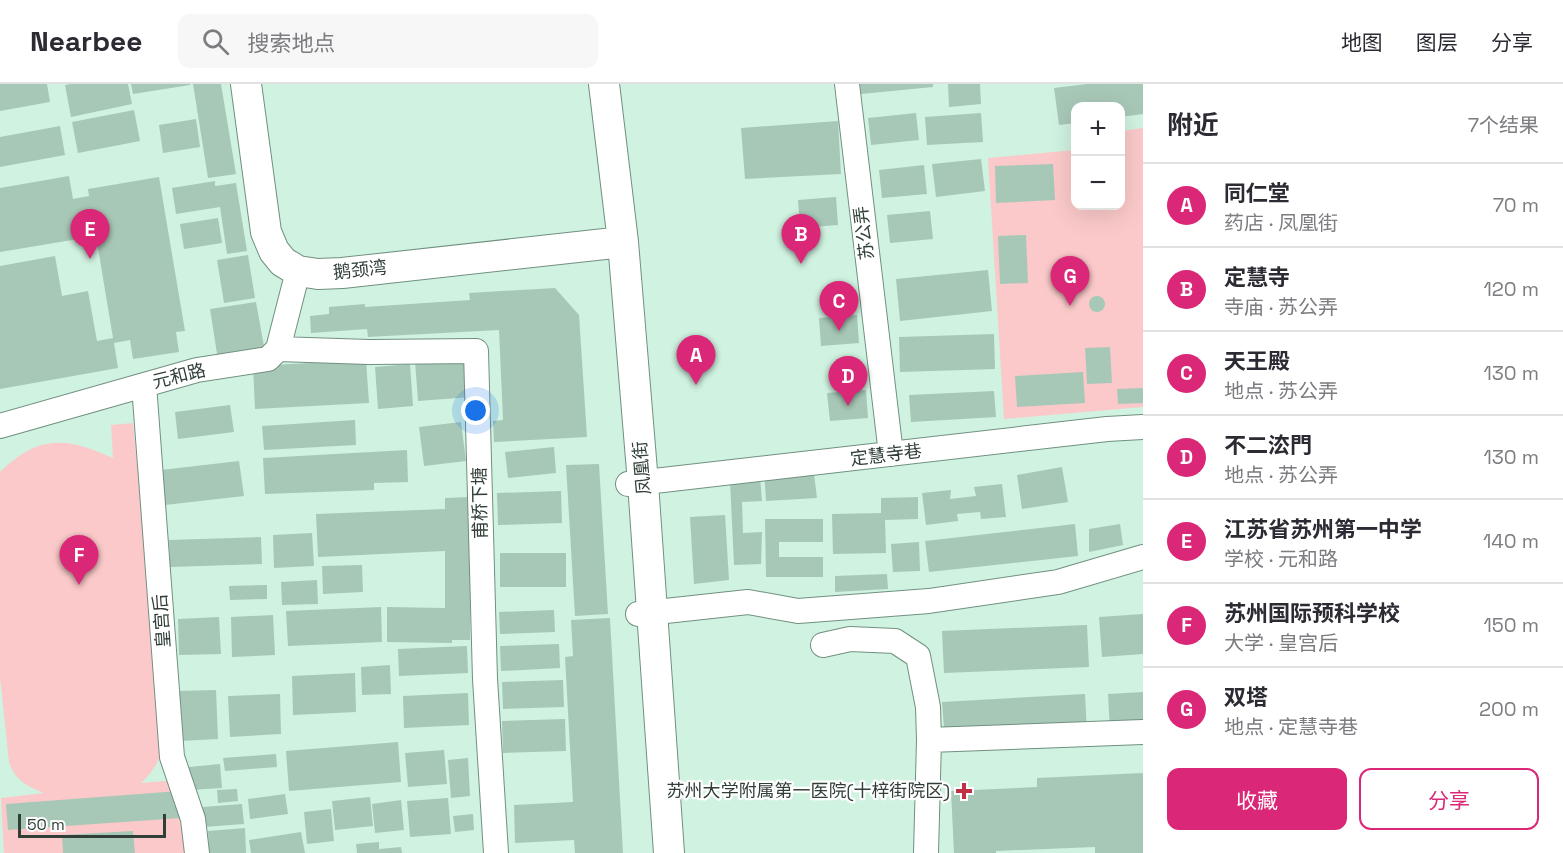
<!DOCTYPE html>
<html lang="zh">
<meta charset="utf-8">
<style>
:root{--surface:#fff;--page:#f7f7f7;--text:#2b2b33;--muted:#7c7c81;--line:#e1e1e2;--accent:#db2777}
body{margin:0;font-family:"Space Grotesk","Noto Sans SC",sans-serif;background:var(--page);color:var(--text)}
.controls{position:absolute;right:18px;top:18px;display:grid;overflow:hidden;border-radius:12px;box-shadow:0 6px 24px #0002}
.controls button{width:54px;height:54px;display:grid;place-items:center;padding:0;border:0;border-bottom:2px solid var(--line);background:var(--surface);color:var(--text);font:30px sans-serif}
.scale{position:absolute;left:18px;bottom:15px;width:148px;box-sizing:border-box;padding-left:6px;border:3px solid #313f38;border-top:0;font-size:16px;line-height:21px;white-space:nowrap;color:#313f38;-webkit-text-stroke:4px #fff;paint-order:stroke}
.you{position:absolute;left:476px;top:327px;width:21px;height:21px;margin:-15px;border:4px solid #fff;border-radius:50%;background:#1a73e8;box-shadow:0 0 0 9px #1a73e833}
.badge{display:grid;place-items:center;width:39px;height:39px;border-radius:50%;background:var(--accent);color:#fff;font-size:20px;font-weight:700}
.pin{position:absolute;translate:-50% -50px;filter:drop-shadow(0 2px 3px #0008)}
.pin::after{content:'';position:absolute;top:32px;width:21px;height:18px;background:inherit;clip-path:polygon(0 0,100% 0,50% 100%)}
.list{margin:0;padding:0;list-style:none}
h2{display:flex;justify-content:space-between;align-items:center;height:78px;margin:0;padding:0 24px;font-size:26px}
h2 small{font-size:20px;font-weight:400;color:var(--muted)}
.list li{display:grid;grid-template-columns:39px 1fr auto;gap:18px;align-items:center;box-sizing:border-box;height:84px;padding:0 24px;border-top:2px solid var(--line)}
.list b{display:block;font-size:22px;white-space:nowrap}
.list p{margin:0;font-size:20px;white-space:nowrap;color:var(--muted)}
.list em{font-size:20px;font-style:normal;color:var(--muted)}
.actions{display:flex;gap:12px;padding:18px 24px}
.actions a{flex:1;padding:14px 0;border:2px solid var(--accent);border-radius:12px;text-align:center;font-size:21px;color:var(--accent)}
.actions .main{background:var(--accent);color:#fff}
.icon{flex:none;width:33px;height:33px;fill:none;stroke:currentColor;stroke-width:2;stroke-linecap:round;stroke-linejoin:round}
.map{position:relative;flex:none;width:1143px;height:769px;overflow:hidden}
header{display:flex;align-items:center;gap:36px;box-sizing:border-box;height:84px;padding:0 30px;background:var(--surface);border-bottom:2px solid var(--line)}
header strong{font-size:28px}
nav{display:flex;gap:33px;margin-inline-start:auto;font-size:21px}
.search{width:420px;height:54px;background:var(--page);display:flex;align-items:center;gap:15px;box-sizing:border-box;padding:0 21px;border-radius:12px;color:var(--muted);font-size:22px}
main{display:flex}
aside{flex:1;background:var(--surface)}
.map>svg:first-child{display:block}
.green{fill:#fbc9c9}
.building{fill:#a8c8b7}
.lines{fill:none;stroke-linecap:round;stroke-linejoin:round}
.minor-casing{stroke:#719080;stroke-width:26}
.major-casing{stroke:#719080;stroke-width:32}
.minor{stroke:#fff;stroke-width:24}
.major{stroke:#fff;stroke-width:30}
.poi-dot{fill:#c02f43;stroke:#fff;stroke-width:2}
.labels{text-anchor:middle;stroke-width:4.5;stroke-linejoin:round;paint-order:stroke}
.street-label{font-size:18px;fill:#313f38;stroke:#fff}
.poi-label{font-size:18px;fill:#313f38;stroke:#fff;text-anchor:end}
</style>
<header>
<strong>Nearbee</strong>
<div class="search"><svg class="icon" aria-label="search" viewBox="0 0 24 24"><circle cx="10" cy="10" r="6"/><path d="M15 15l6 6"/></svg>搜索地点</div>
<nav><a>地图</a><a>图层</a><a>分享</a></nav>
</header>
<main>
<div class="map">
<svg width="1143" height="769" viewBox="0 0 1143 769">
<rect width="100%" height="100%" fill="#d0f2e0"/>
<!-- green -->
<path class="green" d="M1143 44V323L1004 335 988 74 1075 66 1076 122H1120L1121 47Z
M133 339 164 658C161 675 154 687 141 699L188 695 202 769H4L1 714 44 709C26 702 15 696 9 678L0 593V388C39 350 66 353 113 374L111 341Z"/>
<!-- building -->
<path class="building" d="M0 0H47L50 18 0 27Z
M71 0H128L132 20 71 33 65 1Z
M131 0H190V1L133 10Z
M193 0H221L236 90 208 94Z
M860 0H933V3L861 10Z
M948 0H980L981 20 949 23Z
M1087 0H1143V30L1120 33V22H1076V39L1059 41 1054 4Z
M134 26 140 57 78 69 72 38Z
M916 29 919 56 871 61 868 34Z
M981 29 983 58 927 61 925 33Z
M196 35 200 63 163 69 159 41Z
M838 37 841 90 745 95 741 44Z
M60 42 65 71 0 83V53Z
M981 75 985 107 936 113 932 80Z
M1053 80 1055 116 996 119 995 82Z
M924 81 927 110 882 114 879 86Z
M69 92 73 115 89 112 88 105 159 93 185 247 176 248 179 268 133 275 130 256 114 259 118 284 0 305V182L55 172 62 212 88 207 97 257 113 254 96 152 0 168V104Z
M215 97V102L236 99 247 167 227 170 220 123 176 130 172 104Z
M836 113 838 141 800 144 798 116Z
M930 127 933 155 890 159 887 131Z
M218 134 222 159 184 165 180 140Z
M1026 151 1028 199 1000 200 998 152Z
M248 171 255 214 224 219 217 176Z
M988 186 992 227 900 237 896 195Z
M555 204 579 231 587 353 494 358 493 337 503 336 499 246 368 253 367 245 311 249 310 232 329 230V223L365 220V223L470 216 469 209Z
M1089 220a8 8 0 1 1 16 0a8 8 0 1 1-16 0Z
M256 218 265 268 218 276 210 225Z
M857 231 859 259 821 262 819 234Z
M994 250 995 285 900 288 899 253Z
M1110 263 1112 299 1087 300 1085 264Z
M468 273 471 313 418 317 415 277Z
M366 276 369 319 255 325 253 282Z
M410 280 413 322 378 325 375 283Z
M1083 288 1085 319 1017 323 1015 292Z
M1143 304V319L1118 320 1117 305Z
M866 306 868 334 830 337 827 309Z
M994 307 996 333 911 338 909 311Z
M230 321 234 348 178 355 175 328Z
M355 336 356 361 264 366 262 342Z
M461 338 466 377 424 382 419 343Z
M554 363 556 389 508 394 505 368Z
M407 366 408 398 374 399V406L265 410 263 374Z
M239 377 244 412 165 421 161 386Z
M599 380 608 530 575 532 566 381Z
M813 382 817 414 766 417 764 385Z
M1062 383 1068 418 1022 425 1017 391Z
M760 393 762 417 742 418 743 449 762 448 761 480 734 481 730 396Z
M1002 400 1006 433 981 435 980 428 957 430 958 437 926 441 922 409 951 406 950 415 976 412 974 403Z
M561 407 562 439 498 441 497 409Z
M470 413V556H452V559L387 558V523L445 524V467L318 473 316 430 445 425V414Z
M918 413V435L885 436 886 469 833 470 832 430 881 429V414Z
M725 431 729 496 694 500 690 433Z
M765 435H823V458H779V473H823V493H766Z
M1075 440 1078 472 929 488 925 457Z
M1120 440 1123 461 1089 468V445Z
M312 449 314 482 274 484 273 451Z
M261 453 262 480 170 483 169 456Z
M919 458 920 487 893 488 891 460Z
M500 469H566V503H500Z
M362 481 363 508 323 510 322 482Z
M887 490 888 505 835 508V492Z
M317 496 318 520 282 521 281 498Z
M267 501V515L230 516 229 502Z
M381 523 382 558 288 562 286 527Z
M554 526 555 548 500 550 499 528Z
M1143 530V570L1102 573 1099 533Z
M273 531 275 571 232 573 231 533Z
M219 533 221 570 179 571 178 535Z
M610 534 623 769H575L574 756 515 759 514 721 573 718 565 573 573 572 571 536Z
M1087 541 1089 583 944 589 942 547Z
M559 560 560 584 501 587 500 562Z
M467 562 468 589 399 592 398 565Z
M390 581 391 610 362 611 361 583Z
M355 589 356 628 293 631 292 592Z
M563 596 564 623 503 625 502 598Z
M216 606 218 655 180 657 177 607Z
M1143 608V645L1110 647 1108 610Z
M468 609 469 641 404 644 403 612Z
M280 610 281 650 230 653 228 612Z
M1085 610 1087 648 945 657 942 618Z
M565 635 566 667 503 669 502 637Z
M398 658 401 698 289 707 286 667Z
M444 666 447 700 408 703 405 669Z
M276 670 277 683 225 687 223 674Z
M468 674 470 712 451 714 448 676Z
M220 680 222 704 191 706 189 683Z
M1143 689V769H1095V763L996 767V769H954L951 707 1037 703V694Z
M237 705 238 717 218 719 217 706Z
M179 707 181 734 8 746 6 720Z
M285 710 288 730 250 735 248 715Z
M370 713 373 742 335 746 332 717Z
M448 714 451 750 410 753 407 717Z
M401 716 404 746 375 749 372 720Z
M242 720 244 740 204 743 203 723Z
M331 725 334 757 307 760 304 728Z
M473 730 474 746 455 748 453 732Z
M245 744 246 769H209L208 747Z
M133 747 135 769H63L62 751Z
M301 748 305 769H251L249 756Z
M379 758V765L401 763 402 769H357L356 760Z"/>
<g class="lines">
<!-- minor casing -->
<g class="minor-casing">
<path id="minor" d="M847 0 891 370
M278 265 369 268 476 267 485 595 496 769
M144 301 172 673 193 735 197 769
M0 342 197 286 268 275 278 265 298 187
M628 400 1107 345 1143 343
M638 530 748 518 798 527 929 517 1058 498 1143 473
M823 561 850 555 895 557 918 572 928 623 929 656 926 769
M929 656 1143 648"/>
</g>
<!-- major casing -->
<g class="major-casing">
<path id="major" d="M246 0 266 148 274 167 283 178 298 187 318 190 342 189 623 158
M604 0 623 158 643 399 669 769"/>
</g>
<!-- minor -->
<use href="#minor" class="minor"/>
<!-- major -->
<use href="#major" class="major"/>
</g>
<!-- markers -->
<path class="poi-dot" d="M961 698h6v6h6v6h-6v6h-6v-6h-6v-6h6z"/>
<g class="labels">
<!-- street labels -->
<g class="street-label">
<text transform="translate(864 149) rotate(-97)" y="6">苏公弄</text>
<text transform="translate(360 186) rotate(-6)" y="6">鹅颈湾</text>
<text transform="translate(179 292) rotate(-14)" y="6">元和路</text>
<text transform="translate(886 371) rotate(-7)" y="6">定慧寺巷</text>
<text transform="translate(642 384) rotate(-95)" y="6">凤凰街</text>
<text transform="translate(480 419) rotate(-91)" y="6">甫桥下塘</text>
<text transform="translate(162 537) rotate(-94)" y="6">皇宫后</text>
</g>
<!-- poi labels -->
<g class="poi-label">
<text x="950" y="713">苏州大学附属第一医院(十梓街院区)</text>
</g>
</g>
</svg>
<div class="controls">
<button>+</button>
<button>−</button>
</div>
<div class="scale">50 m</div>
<div class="you"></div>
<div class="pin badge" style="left:696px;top:301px">A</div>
<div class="pin badge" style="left:801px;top:180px">B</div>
<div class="pin badge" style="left:839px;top:247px">C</div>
<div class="pin badge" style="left:848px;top:322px">D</div>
<div class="pin badge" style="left:90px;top:175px">E</div>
<div class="pin badge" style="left:79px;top:501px">F</div>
<div class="pin badge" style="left:1070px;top:222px">G</div>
</div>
<aside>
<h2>附近<small>7个结果</small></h2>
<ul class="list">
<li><span class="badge">A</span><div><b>同仁堂</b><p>药店 · 凤凰街</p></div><em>70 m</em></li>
<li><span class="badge">B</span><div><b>定慧寺</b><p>寺庙 · 苏公弄</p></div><em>120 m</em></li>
<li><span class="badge">C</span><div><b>天王殿</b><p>地点 · 苏公弄</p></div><em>130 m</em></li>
<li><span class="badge">D</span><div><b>不二㳒門</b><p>地点 · 苏公弄</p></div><em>130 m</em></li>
<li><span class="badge">E</span><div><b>江苏省苏州第一中学</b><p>学校 · 元和路</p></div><em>140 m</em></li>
<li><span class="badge">F</span><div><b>苏州国际预科学校</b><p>大学 · 皇宫后</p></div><em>150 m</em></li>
<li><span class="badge">G</span><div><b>双塔</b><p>地点 · 定慧寺巷</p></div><em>200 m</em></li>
</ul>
<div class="actions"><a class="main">收藏</a><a>分享</a></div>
</aside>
</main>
